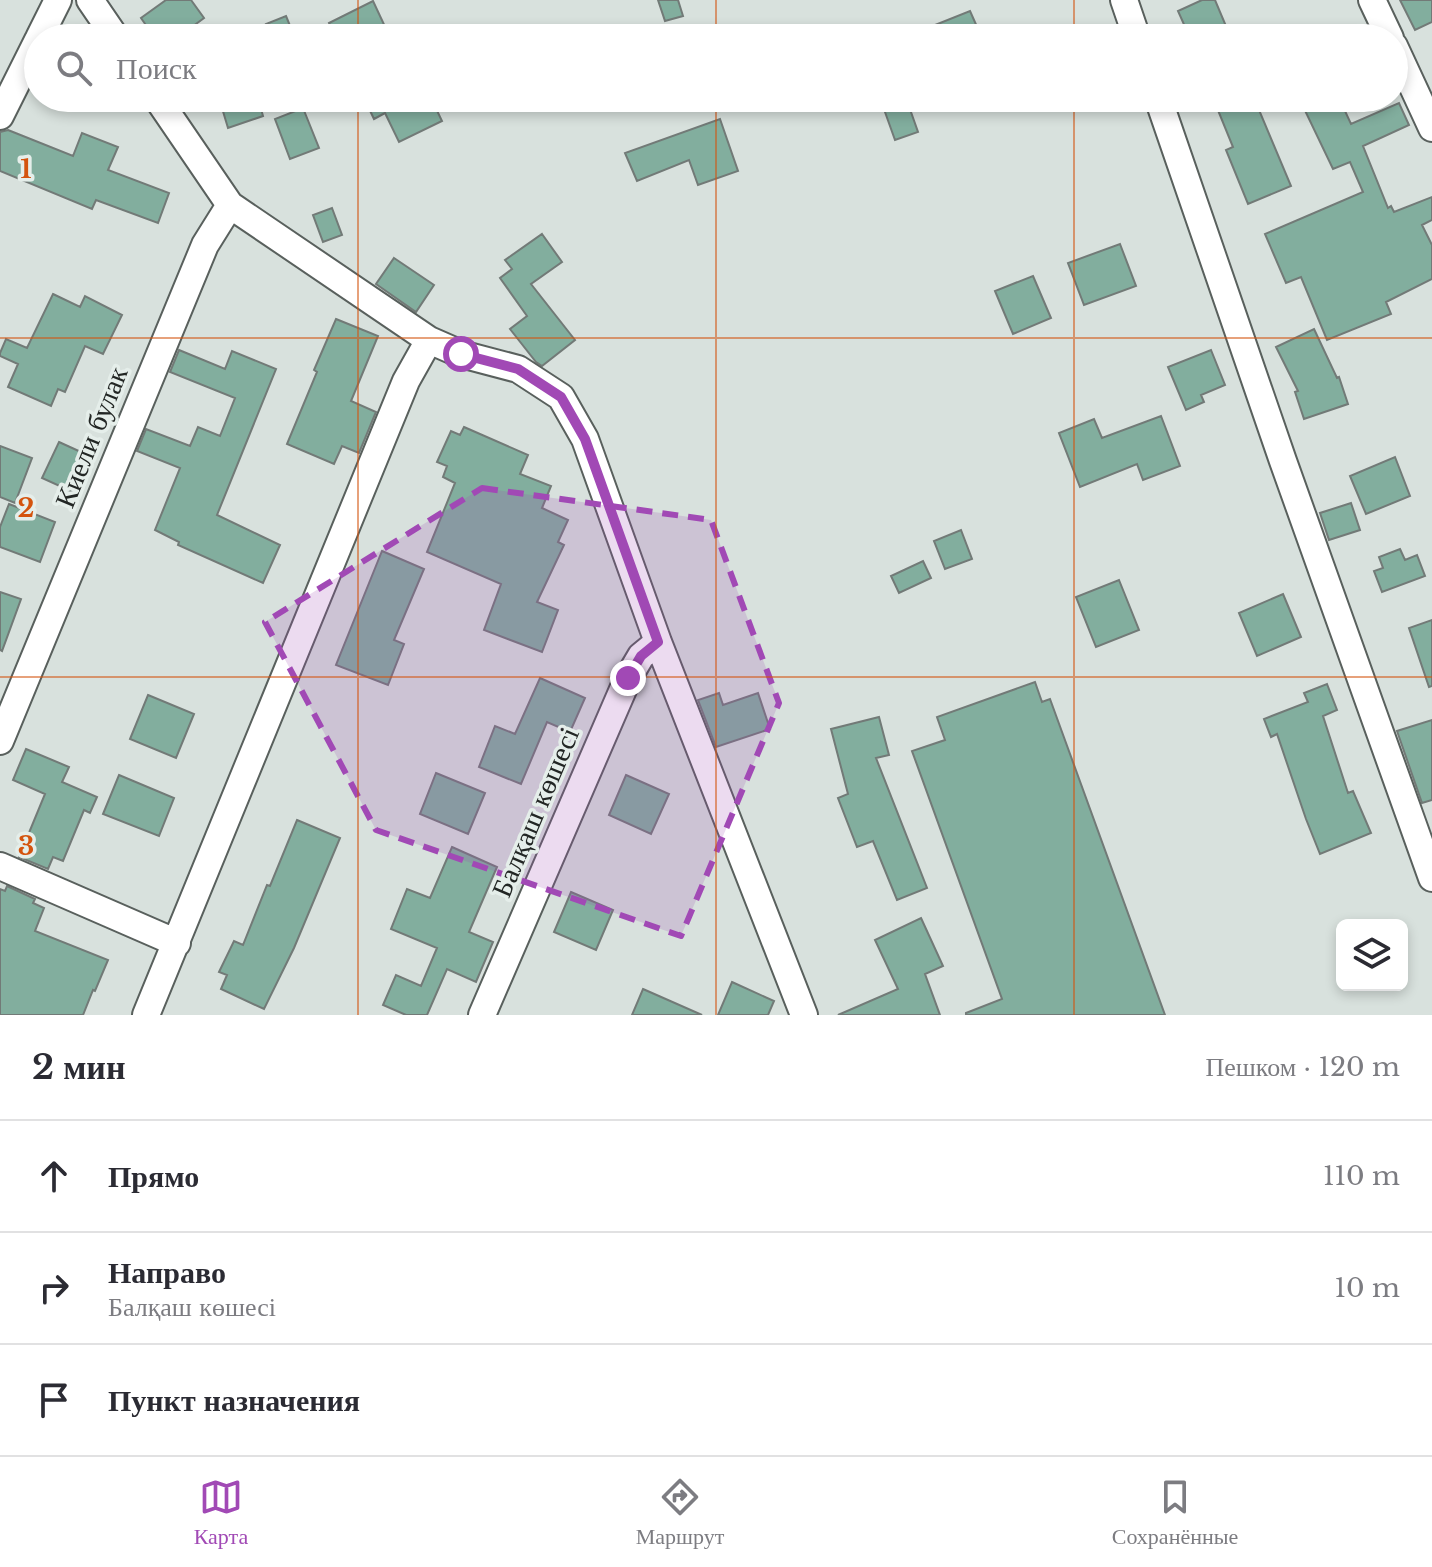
<!DOCTYPE html>
<html lang="ru">
<meta charset="utf-8">
<style>
:root{--surface:#fff;--page:#f7f7f7;--text:#2b2b33;--muted:#7c7c81;--line:#e1e1e2;--accent:#a149b5}
body{margin:0;font-family:"Libre Baskerville",serif;background:var(--page);color:var(--text)}
.controls{position:absolute;right:24px;bottom:24px;display:grid;overflow:hidden;border-radius:12px;box-shadow:0 4px 12px #0003}
.controls button{width:72px;height:72px;display:grid;place-items:center;padding:0;border:0;border-bottom:2px solid var(--line);background:var(--surface);color:var(--text);font:40px sans-serif}
.stop{position:absolute;width:24px;height:24px;margin:-18px;border:6px solid #a149b5;border-radius:50%;background:#fff}
.stop.end{background:#a149b5;border-color:#fff;box-shadow:0 2px 8px #0008}
.list{margin:0;padding:0;list-style:none}
h2{display:flex;justify-content:space-between;align-items:center;height:104px;margin:0;padding:0 32px;font-size:34px}
h2 small{font-size:26px;font-weight:400;color:var(--muted)}
.list li{display:grid;grid-template-columns:52px 1fr auto;gap:24px;align-items:center;box-sizing:border-box;height:112px;padding:0 32px;border-top:2px solid var(--line)}
.list b{display:block;font-size:30px;white-space:nowrap}
.list p{margin:0;font-size:26px;white-space:nowrap;color:var(--muted)}
.list em{font-size:26px;font-style:normal;color:var(--muted)}
.icon{flex:none;width:44px;height:44px;fill:none;stroke:currentColor;stroke-width:2;stroke-linecap:round;stroke-linejoin:round}
.map{position:relative;flex:none;width:1432px;height:1015px;overflow:hidden}
.search{position:absolute;background:var(--surface);box-shadow:0 4px 12px #0003;left:24px;right:24px;top:24px;height:88px;display:flex;align-items:center;gap:20px;box-sizing:border-box;padding:0 28px;border-radius:44px;color:var(--muted);font-size:30px}
.sheet{height:440px;background:var(--surface)}
nav{display:flex;justify-content:space-around;align-items:center;box-sizing:border-box;height:112px;border-top:2px solid var(--line);background:var(--surface);font-size:22px;color:var(--muted)}
nav a{display:grid;justify-items:center;gap:4px}
nav .on{color:var(--accent)}
.map>svg:first-child{display:block}
.building{fill:#82ae9e;stroke:#727a77;stroke-width:2}
.lines{fill:none;stroke-linecap:round;stroke-linejoin:round}
.street-casing{stroke:#59605d;stroke-width:30}
.street{stroke:#fff;stroke-width:26}
.route{stroke:#a149b5;stroke-width:10}
.marked{fill:#a149b5;fill-opacity:0.2;stroke:#a149b5;stroke-width:6;stroke-dasharray:16 10;stroke-linejoin:round}
.grid{fill:none;stroke:#d4540e;stroke-width:2;stroke-opacity:0.55}
.labels{text-anchor:middle;stroke-width:7;stroke-linejoin:round;paint-order:stroke}
.street-label{font-size:28px;fill:#222624;stroke:#e5eeea}
.grid-label{font-size:26px;text-anchor:middle;font-weight:bold;fill:#d4540e;stroke:#e5eeea;stroke-width:7;stroke-linejoin:round;paint-order:stroke}
</style>
<div class="map">
<svg width="1432" height="1015" viewBox="0 0 1432 1015">
<rect width="100%" height="100%" fill="#d8e1dd"/>
<!-- building -->
<path class="building" d="M166 0H191L204 18 177 38H155L141 18Z
M658 0H678L683 16 665 21Z
M1202 0H1215L1231 38H1190L1178 11Z
M1400 0H1432V22L1415 30Z
M373 1 388 33 378 38H336L329 23Z
M970 11 982 38H905V37Z
M286 16 295 38H272L266 24Z
M219 98H258L263 116 228 128Z
M364 98H431L442 121 399 142 385 113 374 119Z
M880 98H906L918 132 895 140Z
M1213 98H1254L1291 186 1248 204 1226 150 1233 147Z
M1299 98H1339L1351 124 1399 103 1409 125 1363 146 1388 208 1391 206 1394 212 1432 197V220L1422 225 1432 245V279L1386 302 1391 314 1327 340 1301 277 1286 283 1265 234 1363 192 1350 162 1333 169Z
M303 108 319 148 290 159 275 119Z
M720 119 738 171 698 185 689 160 637 181 625 153Z
M8 130 73 156 82 133 118 147 108 170 169 193 158 223 96 200 92 209 0 171V132Z
M332 208 342 235 323 242 313 215Z
M542 234 562 262 531 284 575 340 542 366 536 362 510 329 527 316 500 278 512 269 505 260Z
M1120 244 1136 286 1084 305 1068 263Z
M394 258 434 285 416 312 376 284Z
M1033 276 1051 318 1013 334 995 291Z
M53 294 80 307 85 296 122 315 103 354 85 346 65 392 58 389 51 406 8 387 18 364 0 356V353L6 339 27 348Z
M336 319 378 336 351 401 376 412 359 453 342 446 334 464 287 444 317 372 314 370Z
M1314 329 1337 378 1339 377 1348 404 1304 419 1295 392 1298 391 1276 347Z
M179 350 225 369 232 351 276 369 217 515 280 545 263 583 178 545 179 542 155 530 180 468 137 451 146 429 190 446 198 427 220 436 235 398 170 372Z
M1211 350 1225 385 1201 395 1204 402 1186 410 1168 367Z
M1161 416 1180 466 1143 480 1137 464 1080 487 1059 433 1094 419 1102 438Z
M464 427 528 455 520 474 551 486 542 508 568 520 558 542 564 545 537 602 558 610 542 652 484 630 501 584 427 552 455 483 443 477 447 466 437 462 451 431 460 435Z
M59 442 92 457 75 493 42 478Z
M0 446 32 458 15 503 0 497Z
M1395 457 1410 496 1366 514 1350 476Z
M1351 503 1360 530 1329 540 1320 513Z
M9 504 55 522 40 562 0 547V527Z
M961 530 972 559 945 569 934 541Z
M1400 549 1405 560 1417 555 1425 576 1382 592 1374 571 1383 568 1379 557Z
M382 551 424 569 394 640 404 644 388 685 336 665Z
M923 561 931 578 899 593 891 576Z
M1119 580 1139 630 1096 647 1076 597Z
M0 592 21 599 2 651 0 650Z
M1283 594 1301 637 1257 656 1239 613Z
M1432 620V686L1429 687 1409 628Z
M540 678 585 698 570 732 547 722 521 784 479 767 495 726 515 734Z
M1035 682 1042 702 1050 699 1165 1015H966V1013L1002 999 912 751 945 740 937 717Z
M1327 684 1337 710 1323 716 1348 793 1353 791 1371 833 1320 854 1306 819 1277 734 1271 737 1264 719 1308 702 1304 693Z
M719 693 723 705 758 693 770 729 716 747 698 700Z
M148 695 194 714 176 758 130 739Z
M879 717 889 755 876 758 927 888 897 900 873 841 857 847 838 798 848 794 831 729Z
M1432 720V800L1422 803 1397 731Z
M26 749 69 767 62 782 97 797 90 813 84 810 63 861 53 857 48 869 19 857 45 794 13 780Z
M436 773 485 793 468 834 420 814Z
M119 775 174 798 159 836 103 814Z
M626 775 669 794 651 834 609 815Z
M297 820 340 838 294 948 264 1009 221 989 227 975 219 972 234 941 243 945 267 885 270 886Z
M452 847 497 867 469 932 493 942 476 982 447 969 427 1015H406L383 1005 396 975 421 986 437 948 391 929 407 889 430 898Z
M7 886 35 899 33 903 44 908 35 931 108 960 95 991 93 990 83 1015H0V889L5 891Z
M571 892 613 910 596 950 554 932Z
M921 918 943 966 925 974 940 1015H838L898 989 875 940Z
M732 982 774 1001 768 1015H718Z
M643 989 702 1015H632Z"/>
<g class="lines">
<!-- street casing -->
<g class="street-casing">
<path id="street" d="M90 0 116 38
M1124 0 1137 38
M1372 0 1390 38
M39 38 58 0
M1394 46 1432 128
M1158 98 1283 461 1432 878
M0 116 38 40
M429 340 461 354 518 369 561 397 585 439 658 642 804 1015
M0 741 205 245 230 205
M0 866 177 943
M146 1015 406 381 429 340 230 205 157 98
M482 1015 628 678 641 656 658 642"/>
</g>
<!-- street -->
<use href="#street" class="street"/>
</g>
<g class="lines">
<!-- route -->
<path class="route" d="M461 354 518 369 561 397 585 439 658 642 641 656 628 678"/>
</g>
<!-- marked area -->
<path class="marked" d="M482 488 711 520 779 703 681 936 376 830 265 622Z"/>
<!-- grid -->
<path class="grid" d="M358 0V38M716 0V38M1074 0V38M358 98V1015M716 98V1015M1074 98V1015M0 338H1432M0 677H1432"/>
<g class="labels">
<!-- street labels -->
<g class="street-label">
<text transform="translate(91 437) rotate(-68)" y="10">Киели булак</text>
<text transform="translate(535 812) rotate(-67)" y="10">Балқаш көшесі</text>
</g>
</g>
<g class="grid-label">
<text x="26" y="178">1</text>
<text x="26" y="517">2</text>
<text x="26" y="855">3</text>
</g>
</svg>
<div class="controls">
<button><svg class="icon" aria-label="layers" viewBox="0 0 24 24"><path d="M12 4l9 5-9 5-9-5zM3 14l9 5 9-5"/></svg></button>
</div>
<div class="stop" style="left:461px;top:354px"></div>
<div class="stop end" style="left:628px;top:678px"></div>
<div class="search"><svg class="icon" aria-label="search" viewBox="0 0 24 24"><circle cx="10" cy="10" r="6"/><path d="M15 15l6 6"/></svg>Поиск</div>
</div>
<section class="sheet">
<h2>2 мин<small>Пешком · 120 m</small></h2>
<ul class="list">
<li><svg class="icon" aria-label="ahead" viewBox="0 0 24 24"><path d="M12 20V5M6 11l6-6 6 6"/></svg><div><b>Прямо</b></div><em>110 m</em></li>
<li><svg class="icon" aria-label="right" viewBox="0 0 24 24"><path d="M7 20v-9h11M14 6l5 5-5 5"/></svg><div><b>Направо</b><p>Балқаш көшесі</p></div><em>10 m</em></li>
<li><svg class="icon" aria-label="arrive" viewBox="0 0 24 24"><path d="M6 21V4h12l-3 4 3 4H6"/></svg><div><b>Пункт назначения</b></div></li>
</ul>
</section>
<nav>
<a class="on"><svg class="icon" aria-label="map" viewBox="0 0 24 24"><path d="M3 6l6-2 6 2 6-2v14l-6 2-6-2-6 2zM9 4v14M15 6v14"/></svg>Карта</a>
<a><svg class="icon" aria-label="directions" viewBox="0 0 24 24"><path d="M12 3l9 9-9 9-9-9zM9 14v-3h6M13 9l2 2-2 2"/></svg>Маршрут</a>
<a><svg class="icon" aria-label="saved" viewBox="0 0 24 24"><path d="M7 4h10v16l-5-4-5 4z"/></svg>Сохранённые</a>
</nav>
